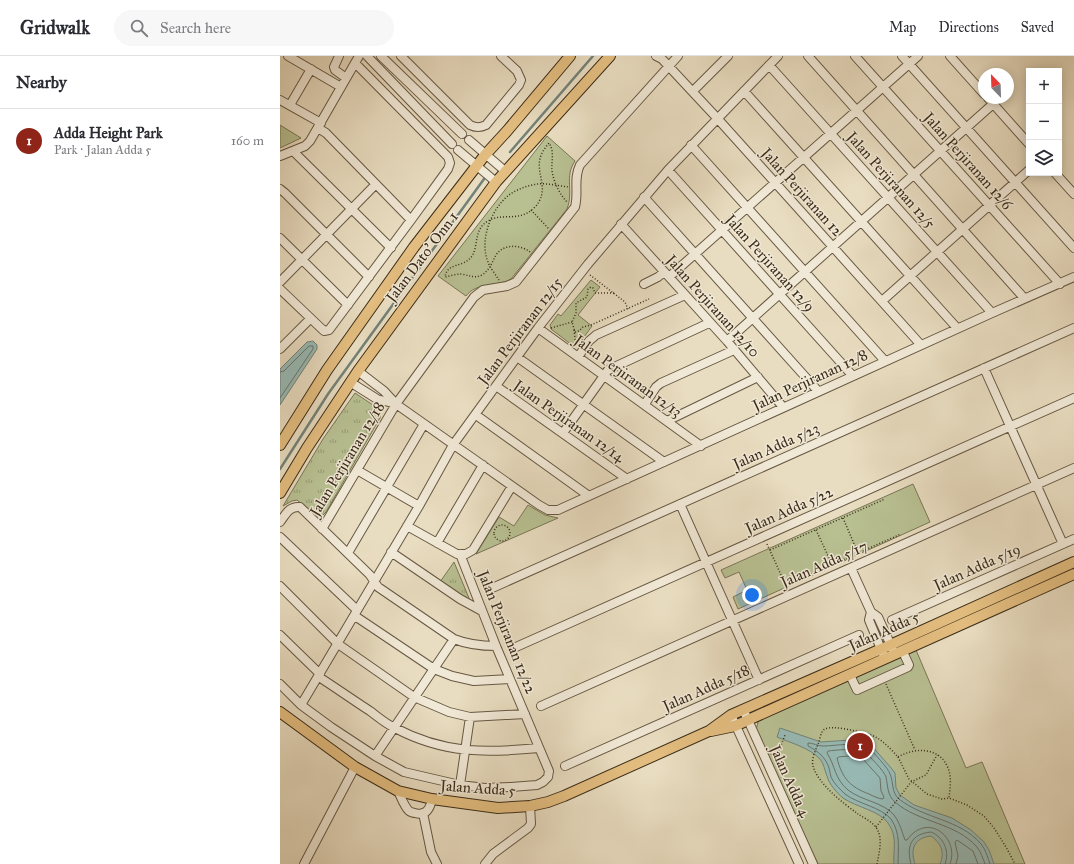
<!DOCTYPE html>
<meta charset="utf-8">
<style>
:root{--surface:#fff;--page:#f7f7f7;--text:#2b2b33;--muted:#7c7c81;--line:#e1e1e2;--accent:#8f2418}
body{margin:0;font-family:"IM FELL Great Primer",serif;background:var(--page);color:var(--text)}
.controls{position:absolute;right:12px;top:12px;display:grid;overflow:hidden;border-radius:0px;box-shadow:0 2px 10px #0003}
.controls button{width:36px;height:36px;display:grid;place-items:center;padding:0;border:0;border-bottom:1px solid var(--line);background:var(--surface);color:var(--text);font:20px sans-serif}
.compass{position:absolute;left:698px;top:12px;width:36px;height:36px;border-radius:50%;background:var(--surface);box-shadow:0 2px 10px #0003;rotate:337deg}
.you{position:absolute;left:472px;top:539px;width:14px;height:14px;margin:-10px;border:3px solid #fff;border-radius:50%;background:#1a73e8;box-shadow:0 0 0 6px #1a73e833}
.badge{display:grid;place-items:center;width:26px;height:26px;border-radius:50%;background:var(--accent);color:#fff;font-size:13px;font-weight:700}
.pin{position:absolute;translate:-50% -50%;border:2px solid #fff;box-shadow:0 1px 4px #0006}
.list{margin:0;padding:0;list-style:none}
h2{display:flex;justify-content:space-between;align-items:center;height:52px;margin:0;padding:0 16px;font-size:17px}
h2 small{font-size:13px;font-weight:400;color:var(--muted)}
.list li{display:grid;grid-template-columns:26px 1fr auto;gap:12px;align-items:center;box-sizing:border-box;height:64px;padding:0 16px;border-top:1px solid var(--line)}
.list b{display:block;font-size:15px;white-space:nowrap}
.list p{margin:0;font-size:13px;white-space:nowrap;color:var(--muted)}
.list em{font-size:13px;font-style:normal;color:var(--muted)}
.icon{flex:none;width:22px;height:22px;fill:none;stroke:currentColor;stroke-width:2;stroke-linecap:round;stroke-linejoin:round}
.map{position:relative;flex:none;width:794px;height:808px;overflow:hidden}
header{display:flex;align-items:center;gap:24px;box-sizing:border-box;height:56px;padding:0 20px;background:var(--surface);border-bottom:1px solid var(--line)}
header strong{font-size:19px}
nav{display:flex;gap:22px;margin-inline-start:auto;font-size:14px}
.search{width:280px;height:36px;background:var(--page);display:flex;align-items:center;gap:10px;box-sizing:border-box;padding:0 14px;border-radius:22px;color:var(--muted);font-size:15px}
main{display:flex}
aside{flex:1;background:var(--surface)}
.map>svg:first-child{display:block}
.grass{fill:url(#grass-tufts);stroke:#7a7656}
.green{fill:#b8c092;stroke:#7a7656}
.water{fill:#98bbb7;stroke:#738278}
.lines{fill:none;stroke-linecap:round;stroke-linejoin:round}
.shore{stroke:#6a7468;stroke-width:1}
.stream{stroke:#738278;stroke-width:2.5}
.minor-casing{stroke:#665843;stroke-width:10}
.major-casing{stroke:#3b2c19;stroke-width:12}
.path{stroke:#3b2c19;stroke-width:1.5;stroke-dasharray:1 2;stroke-linecap:butt}
.minor{stroke:#f1e9d7;stroke-width:8}
.major{stroke:#e4be80;stroke-width:10}
.labels{text-anchor:middle;stroke-width:3;stroke-linejoin:round;paint-order:stroke}
.street-label{font-size:15px;fill:#3b2c19;stroke:#f1e9d7}
</style>
<header>
<strong>Gridwalk</strong>
<div class="search"><svg class="icon" aria-label="search" viewBox="0 0 24 24"><circle cx="10" cy="10" r="6"/><path d="M15 15l6 6"/></svg>Search here</div>
<nav><a>Map</a><a>Directions</a><a>Saved</a></nav>
</header>
<main>
<aside>
<h2>Nearby<small></small></h2>
<ul class="list">
<li><span class="badge">1</span><div><b>Adda Height Park</b><p>Park · Jalan Adda 5</p></div><em>160 m</em></li>
</ul>
</aside>
<div class="map">
<svg width="794" height="808" viewBox="0 0 794 808">
<defs>
<pattern id="grass-tufts" width="24" height="20" patternUnits="userSpaceOnUse"><rect width="24" height="20" fill="#b8c092"/><path d="M3 7l-1-3M5 7V3M7 7l1-3M15 17l-1-3M17 17v-4M19 17l1-3" fill="none" stroke="#979c76"/></pattern>
</defs>
<rect width="100%" height="100%" fill="#e9ddc1"/>
<filter id="stains"><feTurbulence type="fractalNoise" baseFrequency=".005" numOctaves="4"/><feColorMatrix values="0 0 0 0 .2 0 0 0 0 .09 0 0 0 0 .02 0 0 0 .5 -.17"/></filter>
<radialGradient id="worn" r=".72"><stop offset=".6" stop-color="#630" stop-opacity="0"/><stop offset="1" stop-color="#630" stop-opacity=".3"/></radialGradient>
<!-- grass -->
<path class="grass" d="M75 337 99 353 100 357V362L46 456 42 460H35L17 444 12 445 3 450 43 383Z
M174 506 191 547 160 526Z"/>
<!-- green -->
<path class="green" d="M0 69 21 82 0 92Z
M267 80 295 105C284 121 294 135 287 153L231 223C217 231 196 226 186 240L158 220Z
M311 224 320 231 298 259 312 270 299 288 292 289 271 273 270 269 278 258 281 260Z
M633 428 650 466 458 553 453 541 467 534 459 516 445 522 441 514Z
M248 449 265 459 278 462 196 498 219 461 234 470Z
M636 594 686 712 702 706 745 808H538L476 674 479 662Z"/>
<!-- water -->
<path class="water" d="M33 285 37 289V293L0 349V313L27 286Z
M500 672 541 686 571 684 582 686 591 689 612 713 615 717 616 732 620 739 634 749 672 762 691 774 704 786 709 794 714 808H660C665 796 661 787 651 780 634 782 630 793 635 808H614C613 792 618 782 608 767 600 755 576 751 563 742 557 737 549 728 547 720 545 715 544 708 540 703 530 692 511 687 497 681Z"/>
<g class="lines">
<!-- shore -->
<path class="shore" d="M0 316 4 315 29 290H33V293L0 342
M571 700 582 702 600 722 601 735 604 741 603 743C599 743 593 740 589 738 570 731 562 722 557 702L559 701Z
M618 808C618 792 621 778 611 763 601 751 578 748 565 738 560 733 554 728 551 721 550 718 550 715 549 712 546 702 538 695 528 690V687C533 687 538 690 543 690 556 690 578 685 589 692 593 696 609 713 610 718 614 727 611 736 619 743 644 763 680 763 701 788 706 794 708 802 710 808
M631 808C626 790 631 778 651 776 664 781 670 796 665 808
M670 808C680 782 648 755 627 784H625C622 776 620 767 614 759 603 746 582 745 568 734 554 722 556 711 547 697L548 695C556 694 576 692 584 696 588 698 605 716 606 721 608 730 607 739 615 746 639 767 675 766 697 791 701 796 703 803 705 808
M676 808 678 800 675 786 677 784 693 795 698 808"/>
<!-- stream -->
<path class="stream" d="M230 96 313 0
M0 413 48 338 204 123"/>
<!-- minor casing -->
<g class="minor-casing">
<path id="minor" d="M8 0 61 31
M59 0 54 11 55 14 66 22
M87 0 172 88
M101 0 182 78
M121 0 190 69C196 72 200 72 206 69L239 29 241 24 237 15 221 0
M376 0 382 3 437 62 641 289
M528 0 744 242
M575 0 780 228
M622 0 794 192
M670 0 704 38
M489 9 712 257
M413 35 448 0
M464 35 677 272
M708 42 749 88
M0 44 41 67
M10 49 31 13
M38 72 46 77 131 164
M189 84 225 115
M411 89 605 305
M178 94 216 126
M13 95 111 192
M0 100 25 90 30 85 79 0
M388 114 572 319
M775 117 794 138
M0 133 5 137 89 221
M364 141 538 335
M341 168 447 285 503 351
M0 182 68 249
M389 221 638 0
M0 226 96 128
M364 228 378 221 384 216
M0 233 44 275 49 274 131 164 168 113 170 107 168 101 75 7
M602 245 749 114
M258 272 421 390
M447 285 713 48
M0 293 30 263
M237 301 384 406
M298 301 309 285 316 279 405 239
M704 312 783 488
M78 315 104 335 116 348 259 449 268 454H278L712 257 794 221
M70 326 97 343 116 348
M216 330 347 423
M365 348 376 331 381 327 454 294
M196 359 309 440
M387 365 478 321
M283 377 328 314 429 267
M77 414 139 450
M400 448 479 624
M0 466C6 458 9 450 20 451L90 519 98 531 174 583C189 589 201 590 216 590
M127 470 177 498H186L193 494 232 430
M42 473 116 348 194 241 203 234 227 230 236 226 295 151C299 136 293 123 300 109L398 0
M0 481 77 554
M157 487 203 409
M111 496 180 543 202 555
M68 497 144 368
M571 512 591 556
M0 530 58 588 134 641 169 656 190 661 245 658
M210 533 794 272
M591 556 589 564 603 598
M591 556 598 561 613 594
M75 560 154 613 172 620 194 625 230 623
M612 564 794 483
M0 579 40 618
M236 591 794 342
M570 619 577 634 628 611 629 609 623 596
M39 621C56 632 73 644 90 655 98 661 106 668 115 672 164 698 206 697 259 692
M0 628 21 649 51 671 95 700 124 716 180 729 205 732 231 731 257 729 263 726 268 721 269 715 216 590 180 498
M21 649 139 450 173 389 258 272 308 208 388 114 498 0
M261 650 794 412
M463 653 533 808
M451 659 519 808
M95 700 174 583
M285 710 579 579
M180 729 190 661
M118 735C121 741 124 750 129 755 130 756 134 757 135 757 146 760 150 753 152 743
M143 757 151 796 157 808
M24 808 75 711
M205 808 213 798 248 772 251 768 250 750"/>
</g>
<!-- major casing -->
<g class="major-casing">
<path id="major" d="M0 389 47 314 134 191 205 99 227 75 290 0
M0 437 27 392 78 315 216 126 330 0
M0 656 75 711 118 735 152 743 218 752 250 750 268 746 284 740 429 675 451 659 608 590 794 506
M431 675 455 670 468 664 794 518"/>
</g>
<!-- path -->
<path class="path" d="M251 154 269 173
M250 196C241 189 224 187 216 199 212 206 210 214 202 219 194 223 189 219 181 218 176 218 170 220 165 221 167 206 184 212 192 200 199 189 193 174 208 165 222 156 238 167 254 152 271 135 256 119 260 103 261 97 265 92 269 87 275 97 271 105 272 115 274 127 280 139 288 147
M310 219 345 246 348 253
M219 224C216 219 210 212 208 206 199 184 211 153 229 139 237 133 249 129 258 128 268 127 279 130 289 131
M334 237H315L313 232 311 231 308 233 307 241 296 247V257L292 266 295 276 299 275 303 271 311 269 369 243
M271 272 292 266
M294 274 296 290
M563 462 578 497
M214 477a8 8 0 1 1 16 0a8 8 0 1 1-16 0Z
M536 474 552 508
M487 488 506 530
M490 494 605 443
M506 529 621 478
M606 628 635 694
M491 699 500 692 505 679
M618 701 629 723 647 738 662 743 669 742 687 749 704 760 714 772 726 791 735 808
M596 771 628 730 631 726 646 719 657 699
M597 808C599 797 603 783 597 773 593 766 584 762 578 758 563 747 538 728 533 710 531 703 536 693 539 686 540 682 541 675 545 673 553 669 575 675 584 677 598 679 609 691 618 701 635 691 660 691 668 712 672 722 670 732 669 742"/>
<!-- minor -->
<use href="#minor" class="minor"/>
<!-- major -->
<use href="#major" class="major"/>
</g>
<g class="labels">
<!-- street labels -->
<g class="street-label">
<text transform="translate(688 105) rotate(48)" y="5">Jalan Perjiranan 12/6</text>
<text transform="translate(611 124) rotate(48)" y="5">Jalan Perjiranan 12/5</text>
<text transform="translate(522 136) rotate(48)" y="5">Jalan Perjiranan 12</text>
<text transform="translate(142 201) rotate(-53)" y="5">Jalan Dato' Onn 1</text>
<text transform="translate(490 207) rotate(48)" y="5">Jalan Perjiranan 12/9</text>
<text transform="translate(433 250) rotate(48)" y="5">Jalan Perjiranan 12/10</text>
<text transform="translate(240 275) rotate(-53)" y="5">Jalan Perjiranan 12/15</text>
<text transform="translate(348 320) rotate(36)" y="5">Jalan Perjiranan 12/13</text>
<text transform="translate(530 324) rotate(-25)" y="5">Jalan Perjiranan 12/8</text>
<text transform="translate(289 365) rotate(35)" y="5">Jalan Perjiranan 12/14</text>
<text transform="translate(496 390) rotate(-24)" y="5">Jalan Adda 5/23</text>
<text transform="translate(67 403) rotate(-59)" y="5">Jalan Perjiranan 12/18</text>
<text transform="translate(509 454) rotate(-24)" y="5">Jalan Adda 5/22</text>
<text transform="translate(544 508) rotate(-24)" y="5">Jalan Adda 5/17</text>
<text transform="translate(697 511) rotate(-24)" y="5">Jalan Adda 5/19</text>
<text transform="translate(604 575) rotate(-24)" y="5">Jalan Adda 5</text>
<text transform="translate(227 576) rotate(68)" y="5">Jalan Perjiranan 12/22</text>
<text transform="translate(426 632) rotate(-24)" y="5">Jalan Adda 5/18</text>
<text transform="translate(510 725) rotate(66)" y="5">Jalan Adda 4</text>
<text transform="translate(198 732) rotate(4)" y="5">Jalan Adda 5</text>
</g>
</g>
<rect width="100%" height="100%" filter="url(#stains)"/>
<rect width="100%" height="100%" fill="url(#worn)"/>
</svg>
<div class="controls">
<button>+</button>
<button>−</button>
<button><svg class="icon" aria-label="layers" viewBox="0 0 24 24"><path d="M12 4l9 5-9 5-9-5zM3 14l9 5 9-5"/></svg></button>
</div>
<svg class="compass" viewBox="-18 -18 36 36"><path d="M0-13l5 13h-10z" fill="#e53935"/><path d="M0 13l5-13h-10z" fill="#7c7c81"/></svg>
<div class="you"></div>
<div class="pin badge" style="left:580px;top:690px">1</div>
</div>
</main>
